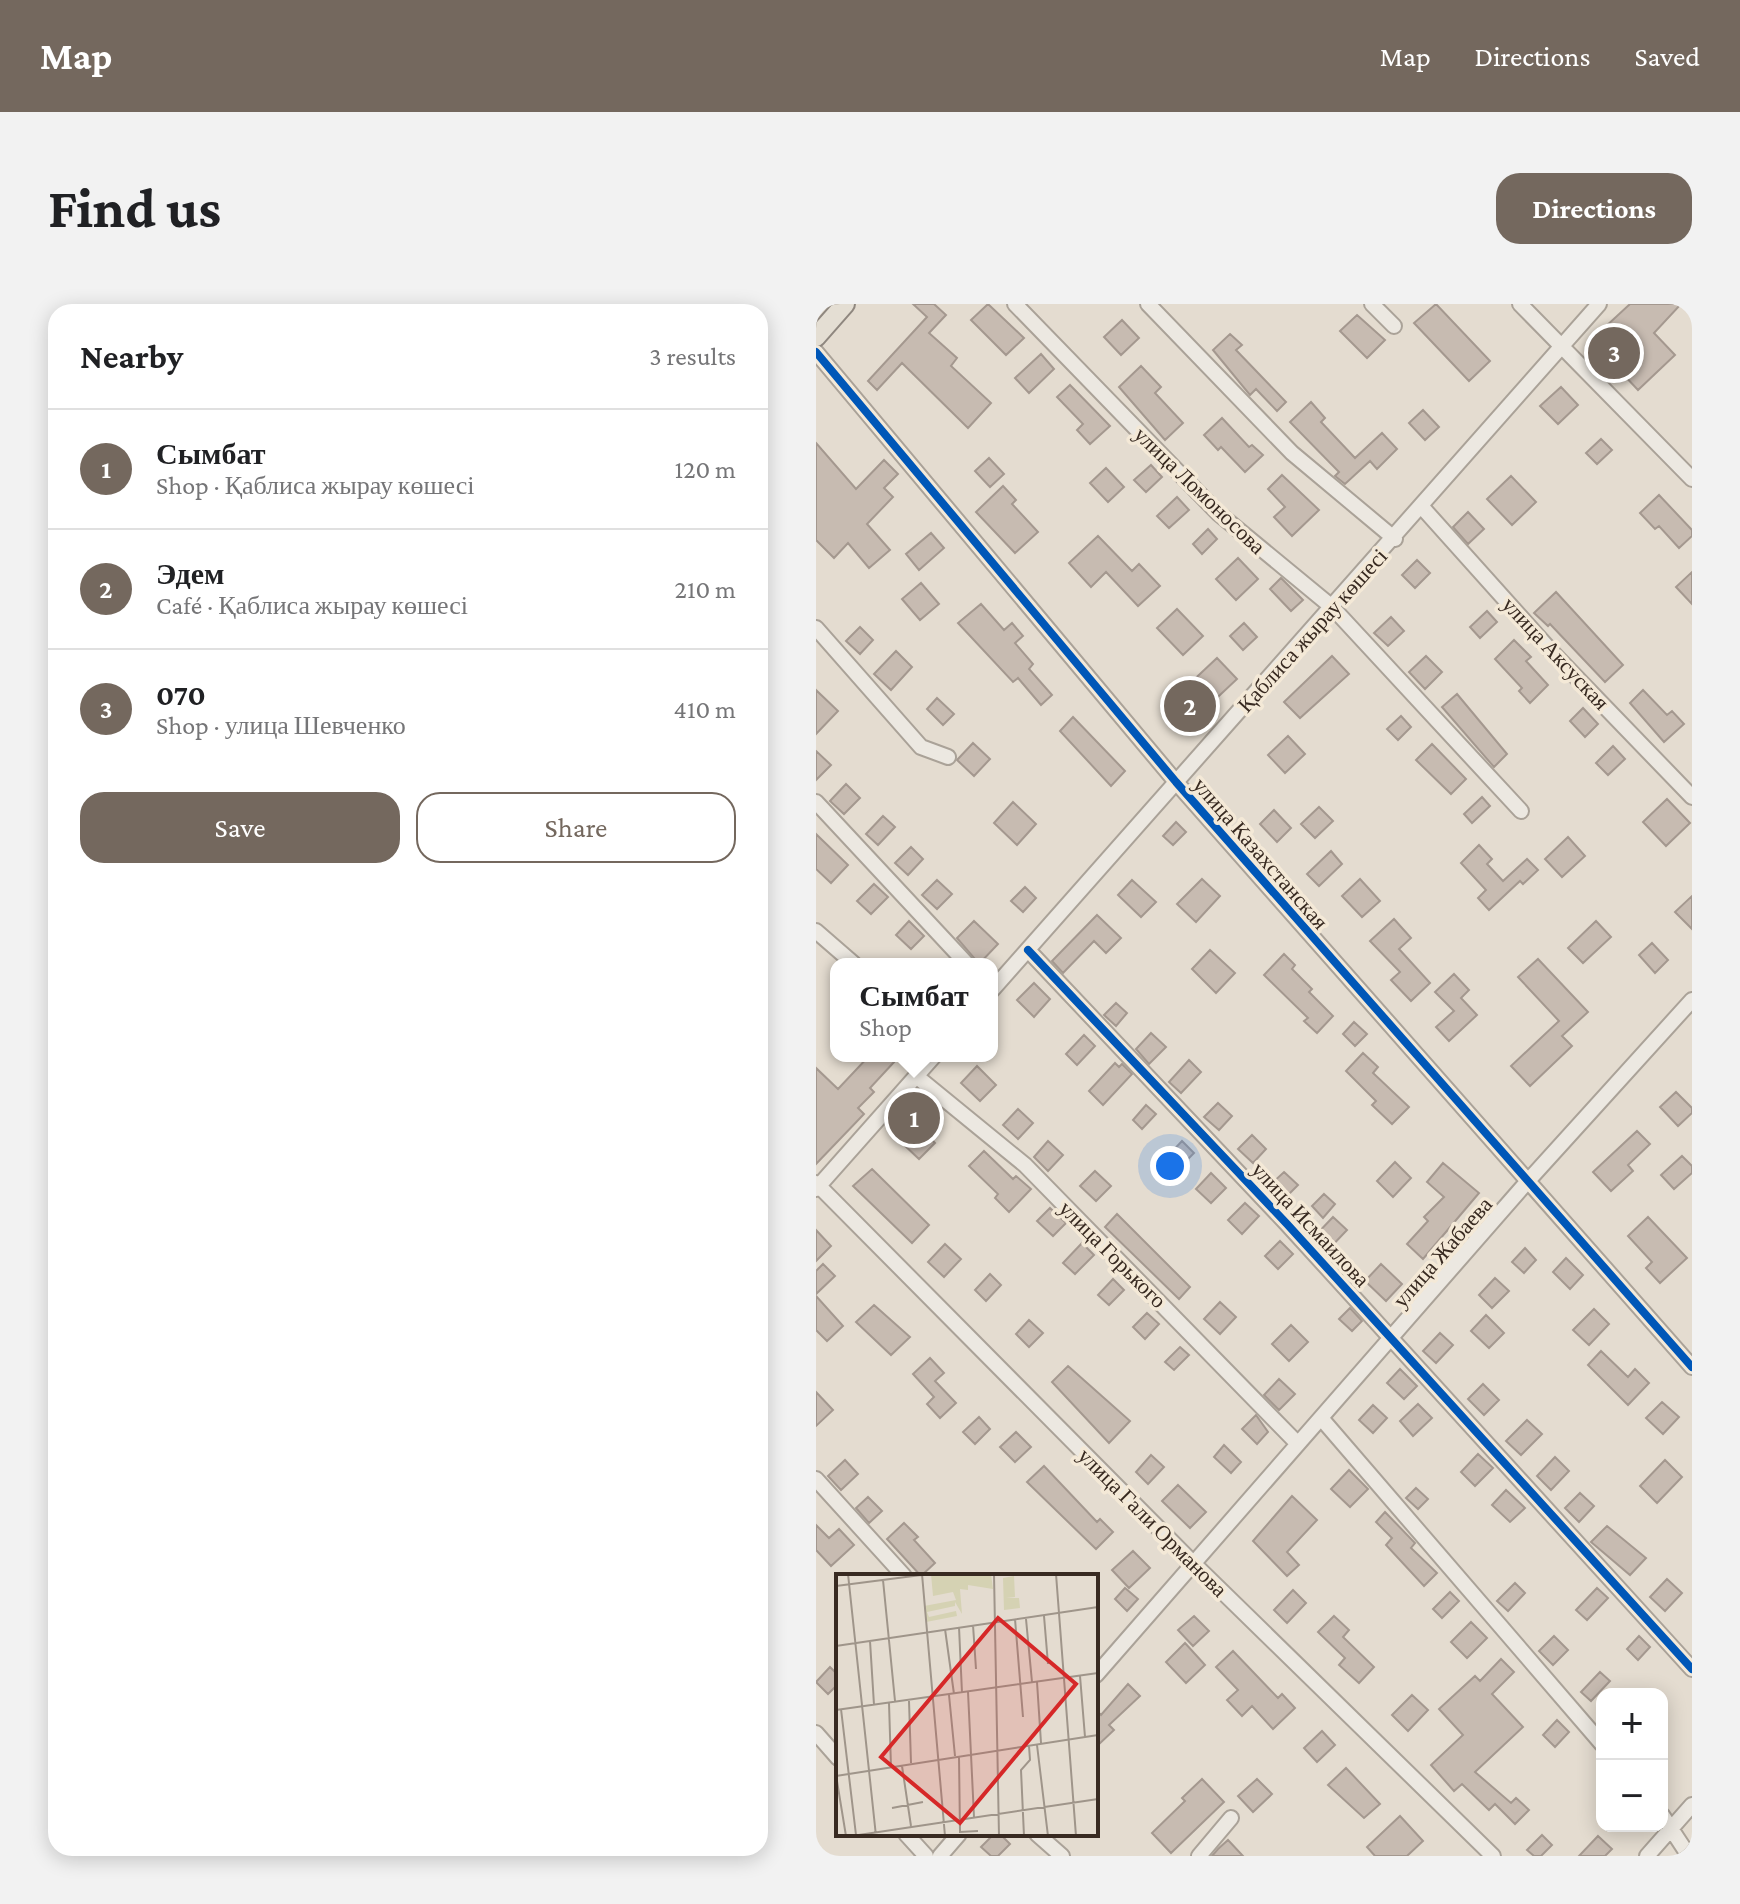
<!DOCTYPE html>
<meta charset="utf-8">
<style>
:root{--surface:#fff;--page:#f2f2f2;--text:#202124;--muted:#757577;--line:#e0e0e0;--accent:#74685e}
body{margin:0;font-family:"Crimson Pro",serif;background:var(--page);color:var(--text)}
.controls{position:absolute;right:24px;bottom:24px;display:grid;overflow:hidden;border-radius:16px;box-shadow:0 4px 20px #0003}
.controls button{width:72px;height:72px;display:grid;place-items:center;padding:0;border:0;border-bottom:2px solid var(--line);background:var(--surface);color:var(--text);font:40px sans-serif}
.you{position:absolute;left:354px;top:862px;width:28px;height:28px;margin:-20px;border:6px solid #fff;border-radius:50%;background:#1a73e8;box-shadow:0 0 0 12px #1a73e833}
.badge{display:grid;place-items:center;width:52px;height:52px;border-radius:50%;background:var(--accent);color:#fff;font-size:26px;font-weight:700}
.pin{position:absolute;translate:-50% -50%;border:4px solid #fff;box-shadow:0 2px 8px #0006}
.popup{position:absolute;left:14px;top:654px;width:168px;height:104px;box-sizing:border-box;display:grid;place-content:center;border-radius:16px;background:var(--surface);filter:drop-shadow(0 2px 6px #0005);font-size:26px;white-space:nowrap;color:var(--muted)}
.popup b{font-size:30px;color:var(--text)}
.popup::after{content:'';position:absolute;left:50%;top:100%;margin-left:-16px;border:16px solid transparent;border-top-color:var(--surface)}
.list{margin:0;padding:0;list-style:none}
h2{display:flex;justify-content:space-between;align-items:center;height:104px;margin:0;padding:0 32px;font-size:34px}
h2 small{font-size:26px;font-weight:400;color:var(--muted)}
.list li{display:grid;grid-template-columns:52px 1fr auto;gap:24px;align-items:center;box-sizing:border-box;height:120px;padding:0 32px;border-top:2px solid var(--line)}
.list b{display:block;font-size:30px;white-space:nowrap}
.list p{margin:0;font-size:26px;white-space:nowrap;color:var(--muted)}
.list em{font-size:26px;font-style:normal;color:var(--muted)}
.actions{display:flex;gap:16px;padding:24px 32px}
.actions a{flex:1;padding:18px 0;border:2px solid var(--accent);border-radius:24px;text-align:center;font-size:28px;color:var(--accent)}
.actions .main{background:var(--accent);color:#fff}
.map{position:relative;flex:none;width:876px;height:1552px;overflow:hidden;border-radius:24px}
header{display:flex;align-items:center;gap:48px;box-sizing:border-box;height:112px;padding:0 40px;background:var(--accent);color:#fff}
header strong{font-size:38px}
nav{display:flex;gap:44px;margin-inline-start:auto;font-size:28px}
.intro{display:flex;align-items:center;justify-content:space-between;box-sizing:border-box;height:192px;padding:0 48px}
h1{margin:0;font-size:56px}
.button{padding:20px 36px;border-radius:24px;background:var(--accent);color:#fff;font-size:28px;font-weight:700}
main{display:flex;gap:48px;padding:0 48px}
aside{flex:1;background:var(--surface);border-radius:24px;box-shadow:0 4px 20px #0003}
.map>svg:first-child{display:block}
.building{fill:#c7bbb1;stroke:#a4988f;stroke-width:2}
.lines{fill:none;stroke-linecap:round;stroke-linejoin:round}
.minor-casing{stroke:#aaa298;stroke-width:18}
.major-casing{stroke:#8f877f;stroke-width:22}
.minor{stroke:#ece8e1;stroke-width:14}
.major{stroke:#e4ded3;stroke-width:18}
.cycleway-casing{stroke:#f4e9d7;stroke-width:13}
.cycleway{stroke:#0057b8;stroke-width:8}
.labels{text-anchor:middle;stroke-width:7;stroke-linejoin:round;paint-order:stroke}
.street-label{font-size:22px;fill:#382a21;stroke:#f4e9d7}
.inset-road{fill:none;stroke:#9f958a;stroke-width:2}
.view{fill:#d62828;fill-opacity:0.15;stroke:#d62828;stroke-width:4}
.inset-edge{fill:none;stroke:#382a21;stroke-width:4}
</style>
<header>
<strong>Map</strong>
<nav><a>Map</a><a>Directions</a><a>Saved</a></nav>
</header>
<div class="intro"><h1>Find us</h1><a class="button">Directions</a></div>
<main>
<aside>
<h2>Nearby<small>3 results</small></h2>
<ul class="list">
<li><span class="badge">1</span><div><b>Сымбат</b><p>Shop · Қаблиса жырау көшесі</p></div><em>120 m</em></li>
<li><span class="badge">2</span><div><b>Эдем</b><p>Café · Қаблиса жырау көшесі</p></div><em>210 m</em></li>
<li><span class="badge">3</span><div><b>070</b><p>Shop · улица Шевченко</p></div><em>410 m</em></li>
</ul>
<div class="actions"><a class="main">Save</a><a>Share</a></div>
</aside>
<div class="map">
<svg width="876" height="1552" viewBox="0 0 876 1552">
<rect width="100%" height="100%" fill="#e4dcd0"/>
<!-- building -->
<path class="building" d="M97 0H118L130 11 113 29 141 54 135 62 175 99 152 124 86 59 61 86 52 77 111 13Z
M172 0 208 34 190 51 155 16Z
M620 0 674 57 653 77 598 19Z
M814 0H865L838 29 859 51 822 86 775 36Z
M541 11 569 36 551 54 524 27Z
M306 16 323 34 305 51 288 33Z
M414 30 426 41 420 46 470 98 461 107 440 85 434 91 397 46Z
M225 50 238 65 213 89 199 74Z
M325 62 345 83 339 89 367 119 349 136 303 83Z
M254 81 294 122 274 140 261 126 267 120 241 93Z
M745 83 762 101 742 120 724 102Z
M495 98 509 114 505 118 539 154 566 129 581 145 561 165 554 157 529 180 519 172 523 168 474 118Z
M607 106 623 123 609 136 593 119Z
M406 114 433 143 436 141 447 151 429 168 405 143 402 146 388 131Z
M785 135 796 146 781 160 770 149Z
M0 139 40 185 68 156 82 170 68 184 77 193 51 220 74 246 53 264 32 239 18 254 0 236Z
M173 154 188 170 174 183 159 167Z
M335 161 346 173 330 188 318 176Z
M290 164 308 183 292 198 274 179Z
M466 171 503 206 476 232 458 213 469 203 452 185Z
M695 172 720 198 696 221 671 195Z
M187 182 200 196 196 200 222 228 199 249 160 208Z
M843 191 876 226V232L863 244 843 222 839 225 824 209Z
M361 193 373 206 353 224 341 212Z
M652 208 668 225 652 240 637 223Z
M392 225 401 235 386 250 377 240Z
M115 229 128 244 103 266 90 250Z
M282 232 316 267 323 260 344 282 322 302 290 268 275 283 253 259Z
M422 254 442 275 420 296 400 275Z
M601 256 614 269 599 284 586 271Z
M876 268V300L860 283Z
M465 274 487 296 475 307 454 285Z
M105 279 123 300 104 316 86 295Z
M740 288 807 361 789 378 734 320 732 322 718 309Z
M165 300 188 326 196 319 207 332 199 339 217 360 213 365 236 391 225 401 202 374 197 378 142 319Z
M361 305 387 332 367 351 341 324Z
M671 307 681 318 664 334 654 323Z
M575 313 588 327 572 342 558 329Z
M428 319 441 333 427 346 414 332Z
M44 323 57 336 44 350 30 337Z
M698 336 715 353 710 357 732 381 714 399 703 387 706 384 679 355Z
M80 347 96 363 75 386 58 370Z
M516 352 533 370 484 414 468 398Z
M610 352 626 368 609 385 593 368Z
M401 354 421 375 372 421 352 400Z
M0 386 22 407 0 430Z
M827 386 851 411 856 407 868 420 848 438 814 399Z
M641 390 691 450 678 463 626 403Z
M121 394 138 410 127 421 111 405Z
M767 404 782 420 769 433 754 417Z
M585 412 595 423 582 436 571 425Z
M257 413 309 467 295 482 244 427Z
M472 432 489 450 469 469 452 451Z
M157 439 174 455 158 472 141 456Z
M616 440 650 475 635 490 600 456Z
M797 442 809 455 792 471 780 459Z
M0 447 15 461 0 476Z
M30 480 44 494 28 510 14 497Z
M666 493 674 502 656 519 648 510Z
M851 495 874 519 850 542 827 518Z
M197 498 220 520 201 541 178 519Z
M503 503 517 517 499 534 485 520Z
M458 506 475 524 461 538 444 520Z
M67 512 79 523 62 541 50 530Z
M360 518 370 528 357 541 347 532Z
M0 530 32 561 15 579 0 565Z
M752 533 769 552 746 573 729 555Z
M663 541 676 555 671 560 687 577 711 555 722 566 707 580 704 577 673 606 662 594 670 586 645 559Z
M95 543 107 555 92 571 79 559Z
M515 547 526 560 503 582 491 570Z
M386 575 404 592 380 618 361 600Z
M544 575 564 597 546 613 526 592Z
M121 576 136 590 121 605 106 591Z
M316 576 340 598 325 613 302 591Z
M58 580 72 593 55 610 41 597Z
M209 583 220 594 207 608 195 597Z
M876 592V625L859 608Z
M281 611 305 634 290 649 278 637 247 669 236 657Z
M578 615 595 634 583 645 614 679 595 697 575 676 584 668 554 637Z
M93 617 108 632 95 645 80 631Z
M158 617 182 640 163 660 141 634Z
M780 617 795 633 767 659 752 644Z
M836 639 852 656 839 669 823 651Z
M394 646 419 669 400 689 376 665Z
M468 650 479 661 476 665 496 685 493 688 517 712 501 729 488 717 492 714 448 671Z
M722 655 772 708 746 732 756 742 714 782 695 762 743 717 702 673Z
M638 670 653 686 645 694 661 711 633 737 620 723 638 707 619 688Z
M218 679 234 695 218 713 201 696Z
M300 699 311 709 300 722 288 711Z
M538 718 551 730 539 742 527 730Z
M335 729 350 743 333 760 320 745Z
M268 731 279 742 261 761 250 750Z
M547 749 562 763 557 769 593 803 576 820 556 801 560 797 530 767Z
M53 752H73L79 757 54 784 58 788 42 804 48 810 0 860V764L22 785Z
M373 756 385 768 365 789 353 778Z
M299 759 303 763 306 760 316 770 287 801 273 787Z
M161 762 180 781 164 797 145 779Z
M860 788 876 804V809L862 822 844 803Z
M402 799 416 812 403 826 388 813Z
M330 801 340 810 326 825 317 816Z
M202 805 217 819 202 835 187 821Z
M102 822 119 839 103 855 86 839Z
M821 827 834 840 812 861 817 867 795 887 777 868Z
M436 831 450 845 437 859 422 845Z
M232 837 247 851 232 867 218 853Z
M366 837 378 849 364 863 352 852Z
M168 847 197 875 200 872 215 885 193 908 179 894 182 890 153 862Z
M866 852 876 862V869L858 885 845 871Z
M579 858 595 874 577 893 561 877Z
M627 859 663 889 607 955 591 940 612 917 608 913 628 893 611 878Z
M56 865 113 921 96 939 37 882Z
M279 867 295 882 280 897 264 882Z
M468 868 482 881 468 895 454 881Z
M395 869 410 884 395 899 380 885Z
M508 890 519 900 507 914 496 902Z
M429 899 443 912 426 930 412 916Z
M234 904 250 919 237 932 221 917Z
M301 910 374 983 363 995 289 923Z
M517 913 531 926 510 948 497 934Z
M832 913 871 954 844 979 830 964 836 958 812 932Z
M0 926 15 942 0 957Z
M464 937 477 950 462 965 449 952Z
M266 939 278 951 259 970 247 959Z
M129 940 145 955 128 973 112 958Z
M709 944 720 956 708 969 696 958Z
M750 954 767 971 754 985 737 968Z
M7 960 19 972 0 990V967Z
M565 960 586 980 570 997 549 977Z
M174 970 185 981 170 997 159 986Z
M679 974 693 987 676 1004 663 991Z
M297 975 308 986 293 1001 282 991Z
M0 992 27 1022 11 1037 0 1026Z
M404 998 420 1013 404 1030 388 1015Z
M58 1001 94 1033 75 1051 40 1018Z
M534 1004 546 1017 536 1027 523 1015Z
M778 1005 793 1020 773 1041 757 1026Z
M331 1009 343 1020 329 1035 317 1023Z
M670 1011 688 1029 673 1044 655 1027Z
M213 1016 227 1029 213 1043 200 1030Z
M475 1021 492 1038 473 1057 456 1040Z
M624 1029 637 1041 620 1059 607 1047Z
M364 1043 373 1051 358 1066 349 1058Z
M785 1047 812 1073 819 1065 833 1079 812 1101 772 1061Z
M114 1054 128 1069 119 1077 140 1099 124 1114 111 1100 118 1093 97 1070Z
M252 1062 314 1117 293 1139 236 1078Z
M584 1065 601 1082 588 1095 571 1079Z
M463 1075 479 1090 463 1106 448 1091Z
M667 1080 683 1096 668 1111 652 1095Z
M0 1088 17 1106 0 1122Z
M846 1098 863 1113 847 1130 830 1114Z
M602 1100 616 1114 597 1132 584 1117Z
M557 1101 571 1114 557 1129 543 1116Z
M440 1111 452 1128 441 1140 426 1125Z
M163 1113 174 1125 159 1140 147 1128Z
M711 1116 726 1130 705 1151 690 1137Z
M200 1128 215 1143 199 1158 184 1143Z
M408 1141 425 1158 415 1169 398 1153Z
M662 1150 677 1164 659 1182 645 1168Z
M335 1151 348 1163 332 1180 320 1168Z
M739 1153 753 1167 735 1186 721 1172Z
M29 1156 42 1170 25 1186 12 1172Z
M849 1156 866 1173 841 1199 824 1182Z
M228 1162 281 1218 284 1215 297 1228 280 1245 211 1178Z
M533 1166 552 1185 534 1203 515 1185Z
M362 1181 390 1208 374 1224 346 1197Z
M600 1184 612 1195 602 1205 590 1194Z
M690 1186 709 1204 694 1218 676 1201Z
M764 1189 778 1202 763 1218 749 1204Z
M476 1192 501 1216 471 1248 483 1261 471 1272 437 1237Z
M52 1193 66 1207 53 1219 40 1204Z
M569 1208 599 1239 595 1244 621 1269 608 1282 570 1241 576 1234 560 1218Z
M88 1219 102 1233 98 1236 119 1259 105 1272 71 1235Z
M0 1221 13 1234 23 1225 38 1241 15 1262 0 1246Z
M791 1222 830 1254 814 1271 775 1238Z
M317 1247 334 1264 313 1284 296 1266Z
M851 1275 866 1289 849 1307 834 1293Z
M699 1279 709 1289 692 1307 681 1297Z
M309 1284 322 1295 311 1307 299 1295Z
M781 1284 792 1294 771 1316 760 1306Z
M477 1286 490 1299 471 1319 458 1306Z
M634 1288 643 1297 626 1314 617 1305Z
M378 1312 393 1327 377 1342 362 1326Z
M518 1312 533 1326 527 1333 558 1363 543 1379 523 1361 529 1354 502 1328Z
M655 1318 671 1334 651 1354 635 1338Z
M738 1332 752 1346 737 1361 723 1347Z
M823 1332 834 1343 822 1356 811 1345Z
M369 1339 389 1361 370 1379 350 1358Z
M417 1347 462 1394 466 1390 479 1404 457 1425 436 1402 426 1412 411 1396 422 1386 400 1363Z
M685 1355 698 1368 676 1390 707 1423 659 1468 695 1499 700 1494 713 1506 699 1520 679 1500 673 1506 646 1480 638 1487 615 1461 647 1431 623 1405 659 1372 664 1377Z
M14 1363 22 1371V1380L12 1390 0 1378Z
M784 1368 794 1377 775 1397 765 1388Z
M312 1380 324 1392 293 1421 298 1426 280 1443V1406L285 1411Z
M596 1391 612 1406 592 1427 576 1411Z
M741 1416 753 1428 739 1443 727 1431Z
M506 1427 519 1441 501 1458 488 1444Z
M530 1464 564 1500 548 1514 512 1481Z
M386 1475 408 1498 355 1549 336 1529 369 1497 366 1494Z
M441 1475 456 1490 437 1508 422 1492Z
M584 1512 607 1537 591 1552H559L551 1543Z
M178 1530H184L194 1540 182 1552H175L165 1543Z
M726 1531 736 1541 725 1552H718L711 1546Z
M782 1532 796 1545 789 1552H763Z
M412 1536 427 1552H396L402 1545Z"/>
<g class="lines">
<!-- minor casing -->
<g class="minor-casing">
<path id="minor" d="M199 0 402 209 516 303 705 507
M332 0 476 149 579 235
M556 0 578 22
M704 0 876 175
M0 48 360 478 876 1063
M606 203 735 347 876 493
M0 324 105 443 132 453
M0 498 151 660
M0 627 38 660
M212 646 471 920 876 1365
M176 686 783 0
M100 772 209 861 482 1140
M0 879 376 1258 677 1552
M0 885 118 752
M505 1114 786 1440
M0 1175 88 1272
M280 1371 711 878 876 696
M0 1429 22 1454
M846 1511 873 1552
M90 1530 110 1552
M221 1530 246 1552
M124 1552 143 1530
M383 1552 415 1514
M831 1552 876 1501"/>
</g>
<!-- major casing -->
<g class="major-casing">
<path id="major" d="M0 33 29 0"/>
</g>
<!-- minor -->
<use href="#minor" class="minor"/>
<!-- major -->
<use href="#major" class="major"/>
<!-- cycleway casing -->
<g class="cycleway-casing">
<path id="cycleway" d="M0 48 360 478 876 1063
M212 646 471 920 876 1365"/>
</g>
<!-- cycleway -->
<use href="#cycleway" class="cycleway"/>
</g>
<g class="labels">
<!-- street labels -->
<g class="street-label">
<text transform="translate(384 186) rotate(44)" y="8">улица Ломоносова</text>
<text transform="translate(496 326) rotate(-48)" y="8">Қаблиса жырау көшесі</text>
<text transform="translate(740 349) rotate(47)" y="8">улица Аксуская</text>
<text transform="translate(445 549) rotate(49)" y="8">улица Казахстанская</text>
<text transform="translate(495 920) rotate(47)" y="8">улица Исмаилова</text>
<text transform="translate(626 948) rotate(-49)" y="8">улица Жабаева</text>
<text transform="translate(297 950) rotate(45)" y="8">улица Горького</text>
<text transform="translate(337 1218) rotate(45)" y="8">улица Гали Орманова</text>
</g>
</g>
<!-- overview -->
<g transform="translate(20 1270)">
<rect width="262" height="262" fill="#e4dcd0"/>
<path d="M95 0H155L157 15 132 11V16L124 15 126 40 119 28V32L91 38 93 43 120 37 121 42 90 48 88 32 120 26 117 18 97 22ZM178 2 179 23 170 24H183L184 34 168 36 167 4Z" fill="#d5d2b3"/>
<path class="inset-road" d="M12 0 40 262M86 0 109 262M158 0 163 262M220 0 240 262M261 0 262 75M47 6 59 127M0 12 93 0M208 42 212 90M179 45 187 143M190 45 196 108M137 51 140 95M123 53 126 119M109 55 118 120M34 67 38 131M0 72 262 33M244 102 249 163M201 108 205 169M132 118 138 243M113 121 119 182M73 127 75 189M53 129 55 193M5 135 20 261M0 136 262 99M201 171 212 262M123 183 124 258 142 257M66 192 75 252M0 201 10 262M0 202 262 161M56 234 87 228M16 262 262 225M188 262 185 196 194 186 193 172"/>
<path class="view" d="M162 44 240 110 124 249 45 183Z"/>
<rect width="262" height="262" class="inset-edge"/>
</g>
</svg>
<div class="controls">
<button>+</button>
<button>−</button>
</div>
<div class="you"></div>
<div class="pin badge" style="left:98px;top:814px">1</div>
<div class="popup"><b>Сымбат</b>Shop</div>
<div class="pin badge" style="left:374px;top:402px">2</div>
<div class="pin badge" style="left:798px;top:49px">3</div>
</div>
</main>
